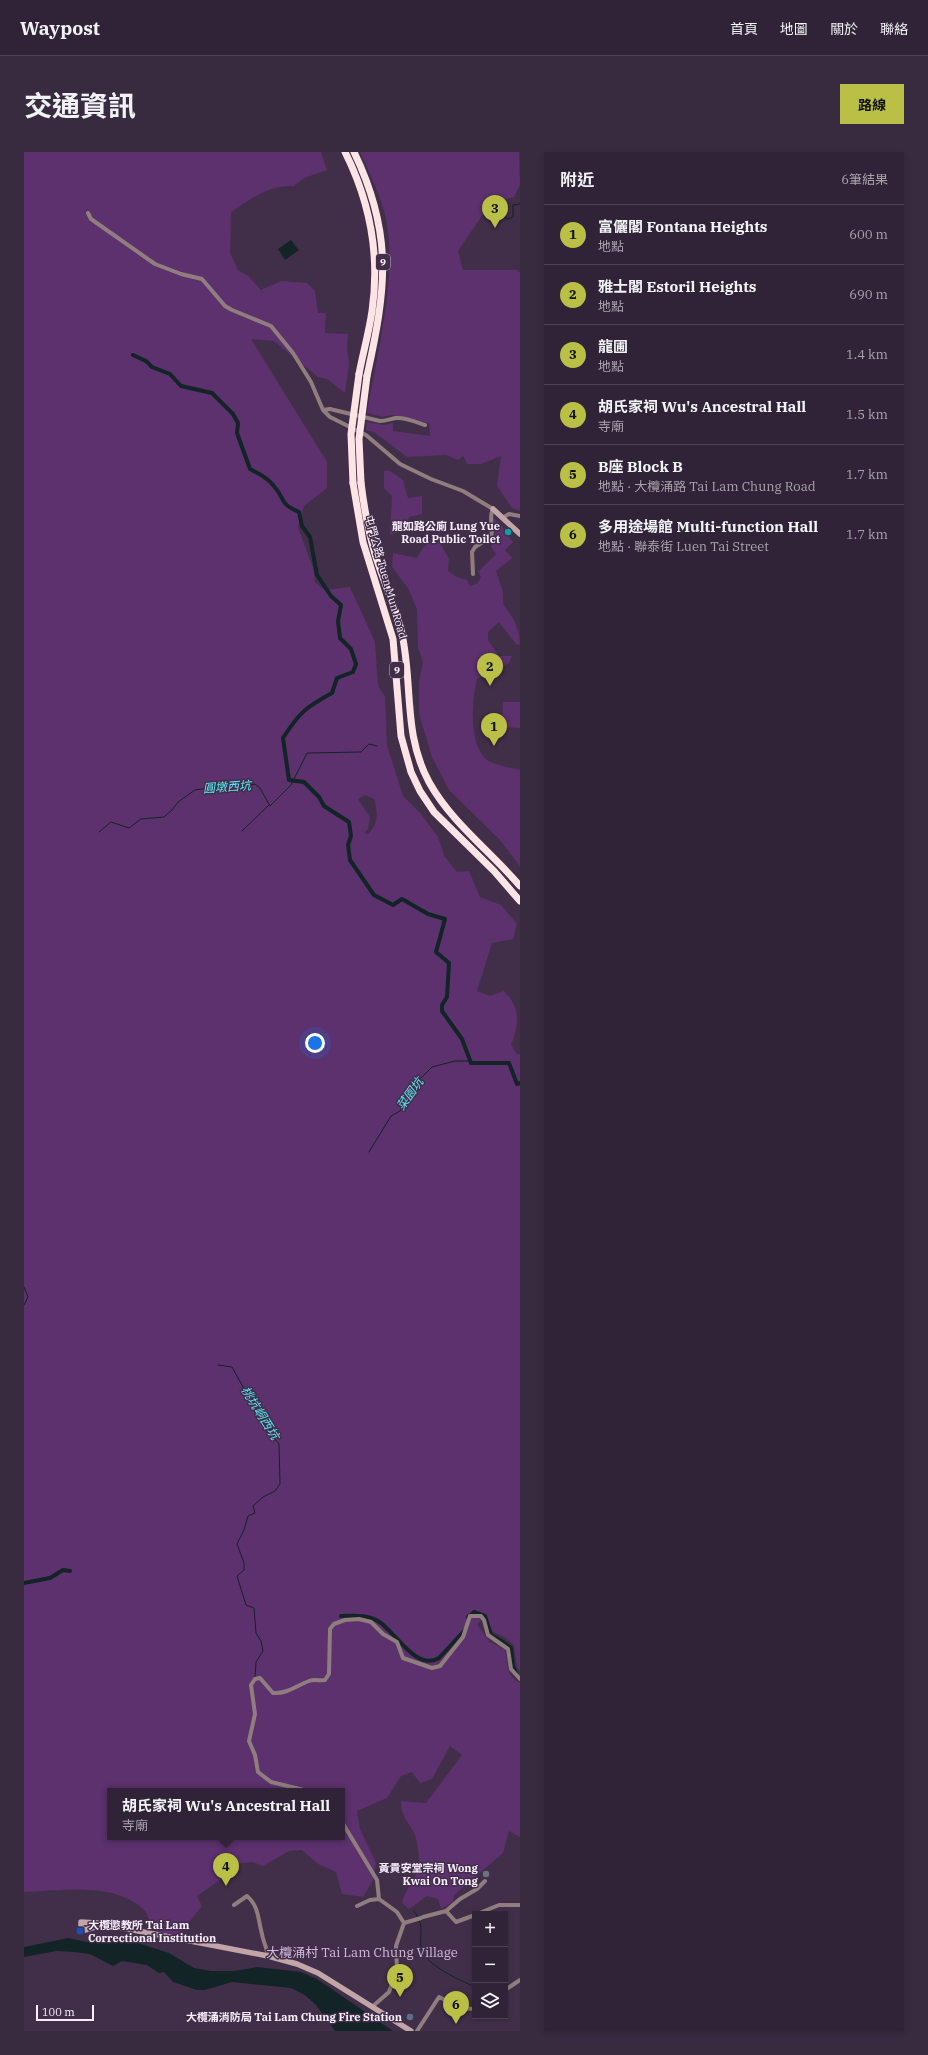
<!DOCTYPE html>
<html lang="zh-TW">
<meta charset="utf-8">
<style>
:root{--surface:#312337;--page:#392b3f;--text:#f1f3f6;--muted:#a8a4ad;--line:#4c4052;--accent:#bac045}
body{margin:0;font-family:"IBM Plex Serif","Noto Sans TC",serif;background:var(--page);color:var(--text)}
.controls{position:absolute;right:12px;bottom:12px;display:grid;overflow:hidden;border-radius:0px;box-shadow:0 2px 6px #0003}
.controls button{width:36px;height:36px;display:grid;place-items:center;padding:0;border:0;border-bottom:1px solid var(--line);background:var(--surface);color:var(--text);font:20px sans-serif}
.scale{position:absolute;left:12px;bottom:10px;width:58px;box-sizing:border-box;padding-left:4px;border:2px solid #f8ecfd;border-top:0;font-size:11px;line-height:14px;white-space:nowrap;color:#f8ecfd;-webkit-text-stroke:3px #412f49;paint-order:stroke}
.you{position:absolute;left:291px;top:891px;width:14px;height:14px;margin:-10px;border:3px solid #fff;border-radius:50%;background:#1a73e8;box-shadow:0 0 0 6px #1a73e833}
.badge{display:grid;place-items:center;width:26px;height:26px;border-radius:50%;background:var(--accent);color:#111;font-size:13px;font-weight:700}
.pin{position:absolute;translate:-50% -33px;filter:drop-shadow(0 1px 2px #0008)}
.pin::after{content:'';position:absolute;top:21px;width:14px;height:12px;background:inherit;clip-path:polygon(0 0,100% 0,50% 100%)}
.popup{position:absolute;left:83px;top:1636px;width:238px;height:52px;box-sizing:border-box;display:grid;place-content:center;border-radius:0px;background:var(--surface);filter:drop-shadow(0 1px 3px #0005);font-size:13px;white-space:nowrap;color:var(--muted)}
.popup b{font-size:15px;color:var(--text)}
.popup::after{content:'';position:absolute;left:50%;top:100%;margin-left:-8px;border:8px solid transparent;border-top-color:var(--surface)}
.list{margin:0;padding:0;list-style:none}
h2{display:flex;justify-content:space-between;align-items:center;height:52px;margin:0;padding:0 16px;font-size:17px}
h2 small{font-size:13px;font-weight:400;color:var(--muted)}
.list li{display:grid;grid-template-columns:26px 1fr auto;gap:12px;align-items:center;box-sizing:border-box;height:60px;padding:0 16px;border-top:1px solid var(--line)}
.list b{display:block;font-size:15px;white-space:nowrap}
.list p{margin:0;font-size:13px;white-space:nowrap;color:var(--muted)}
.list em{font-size:13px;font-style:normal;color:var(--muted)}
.icon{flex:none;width:22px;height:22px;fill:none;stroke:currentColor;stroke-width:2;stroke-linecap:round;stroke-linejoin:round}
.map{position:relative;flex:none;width:496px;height:1879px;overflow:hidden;border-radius:0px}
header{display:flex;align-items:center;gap:24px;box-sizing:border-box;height:56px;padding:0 20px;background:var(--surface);border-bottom:1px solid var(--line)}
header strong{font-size:19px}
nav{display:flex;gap:22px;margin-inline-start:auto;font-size:14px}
.intro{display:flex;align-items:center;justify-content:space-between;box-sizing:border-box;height:96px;padding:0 24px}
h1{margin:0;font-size:28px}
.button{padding:10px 18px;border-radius:0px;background:var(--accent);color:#111;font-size:14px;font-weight:700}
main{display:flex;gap:24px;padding:0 24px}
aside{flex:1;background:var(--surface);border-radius:0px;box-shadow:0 2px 6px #0003}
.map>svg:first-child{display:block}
.green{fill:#5c316e;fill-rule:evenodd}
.water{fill:#122426}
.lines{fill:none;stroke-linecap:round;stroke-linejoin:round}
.stream{stroke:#122426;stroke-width:1}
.canal{stroke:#122426;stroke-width:4}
.street{stroke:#907e7f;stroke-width:4}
.secondary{stroke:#c2a5a7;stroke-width:5.5}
.highway{stroke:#ffe4e6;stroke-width:7}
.highway-bridge{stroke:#ffe4e6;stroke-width:7}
.culture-dot{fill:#0f9aa8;stroke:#412f49;stroke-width:1.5}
.worship-dot{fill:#6b7280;stroke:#412f49;stroke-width:1.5}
.transit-dot{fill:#1a4fb4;stroke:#412f49;stroke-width:1.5}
.service-dot{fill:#5c6f8a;stroke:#412f49;stroke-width:1.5}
.labels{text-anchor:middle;stroke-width:3;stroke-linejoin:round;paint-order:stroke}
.shield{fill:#412f49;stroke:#c1b3c7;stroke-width:1}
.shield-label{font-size:10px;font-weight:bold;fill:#f8ecfd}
.poi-label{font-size:11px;font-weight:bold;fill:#f8ecfd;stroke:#412f49;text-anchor:end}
.street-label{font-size:11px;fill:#f8ecfd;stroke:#412f49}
.water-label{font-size:12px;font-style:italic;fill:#5de7f9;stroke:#412f49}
.quarter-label{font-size:13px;fill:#d1bbdb;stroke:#412f49}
</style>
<header>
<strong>Waypost</strong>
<nav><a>首頁</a><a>地圖</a><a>關於</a><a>聯絡</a></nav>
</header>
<div class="intro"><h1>交通資訊</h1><a class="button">路線</a></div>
<main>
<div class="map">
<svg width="496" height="1879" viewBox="0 0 496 1879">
<rect width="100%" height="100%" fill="#412f49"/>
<!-- green -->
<path class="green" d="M0 0H297L303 18 280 26 270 34C245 33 228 46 207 60L206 101 214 118 224 124 237 138 257 129 283 131 291 139 294 161H302L301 181 324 182 323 197 325 211 321 241 303 227 294 225 250 189 227 187 303 310V336L280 354 274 375 289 416 291 430 300 438 326 435 351 490 354 534 361 544 363 593 379 644 397 662 414 685 421 705 433 720 445 719 456 745 477 753 493 772 489 787 468 791 453 839 466 844 480 839C496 856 496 870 487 893L493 902H496V1519L493 1515 490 1493 482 1486 469 1480 461 1465 453 1472 465 1489 481 1498C484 1512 482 1524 496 1531V1685L485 1679 479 1701 430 1743 429 1750 417 1757 414 1747 403 1744 385 1757 378 1751C381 1737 396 1724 395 1708 395 1701 393 1690 391 1683 385 1669 377 1666 377 1649L402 1651 438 1603 426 1594 408 1627 396 1631 388 1620 377 1624 363 1646 333 1659 336 1677 352 1711 349 1728 339 1745 318 1742 312 1720 294 1712 278 1698 265 1699 239 1714 229 1710 210 1712 199 1721 196 1728 173 1744 178 1754 162 1774 153 1782H141L129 1777C126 1772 124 1762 120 1758 90 1729 37 1739 0 1740ZM341 643 350 647C354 660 355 671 344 682L340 681 344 677 346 665 334 647ZM86 1639H318V1685H86Z
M336 0H495L496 33 490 45 466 52 434 99 439 118H493L496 121V359L488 356 473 334 477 304 457 312H443L439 304 434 308 422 303 383 305 350 280 342 278 343 270 359 273 369 271V279L406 284 405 271 368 263 359 265 343 261C353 201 375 121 361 62 355 41 345 20 336 0Z
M360 319H366L379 328 384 346 398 344V362L385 365 381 377 366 383 368 344 360 336Z
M468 365C478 371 481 381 489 390L481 398 488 406 472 419 479 440V452L490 468 495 482 496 493 492 492 475 470 464 480V488L475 504H488L485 511 453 527C448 548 444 592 463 608 468 612 488 616 496 618V714L476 688 425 638 408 605 395 562V529L399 510 394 496 393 457 384 436 368 415 369 401 393 406 399 396 417 379 414 387 425 407 424 419 433 425 443 428 446 434 454 431 457 425 454 420 472 402 467 395 471 383Z
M479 550H496V576L478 575Z"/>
<!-- water -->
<path class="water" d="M267 88 273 96 270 99 273 96 275 98 261 108 254 97Z
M44 1786 63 1790 91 1788 114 1791 145 1801 170 1816 187 1819H210L233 1815 277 1820 293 1827 369 1879H311L292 1853 281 1843 267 1836 208 1830 181 1838H173L149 1830 140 1820 135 1821 123 1813 98 1809 89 1814 66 1802 50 1800 32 1799 0 1805V1795Z"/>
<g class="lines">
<!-- stream -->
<path class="stream" d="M478 65 484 67 489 65V53L496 52
M218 679 245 653
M75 680 87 670 105 676 117 667 140 665 148 658 154 650 171 638 190 635 211 637 231 632 236 636 246 654 267 633 283 601 337 600 345 592 353 594
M345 1000 367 964 376 959 390 940 393 930 408 915 431 909H445
M0 1135 4 1145 0 1153
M194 1213 208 1215 230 1255 238 1261 243 1277 255 1292 256 1332 251 1339 239 1345 229 1354 231 1361 224 1364 220 1378 213 1392 220 1411V1418L213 1424 222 1453 230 1456 232 1481 237 1489 239 1499 232 1510 231 1526
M390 1759 394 1765
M395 1768C400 1779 394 1787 398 1798 403 1814 436 1828 451 1835"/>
<!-- canal -->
<path class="canal" d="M109 203 122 209 128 215 146 222 157 234 188 241 209 262 214 271 213 281 226 317C235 322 243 325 249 333 262 347 254 351 275 360L278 374 286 385 293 423 307 444 317 453 314 469 316 486 327 497 332 512 329 520 313 526 308 541C282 555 275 561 259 586L265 628 280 630 295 645 300 654 325 670 327 684 324 693 326 708 350 743 369 753 378 747 404 762 421 767 412 800 425 811 423 845 418 853V859L438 887 447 911H485L493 932 496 931
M0 1431 26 1426 39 1418 46 1419
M317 1464C330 1464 342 1462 354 1469 371 1479 392 1520 415 1506L441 1478
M444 1465 450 1460 461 1464 467 1483 479 1490 487 1496 489 1514 492 1521"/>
<!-- street -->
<path class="street" d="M64 61 67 67 131 112 157 122 178 127 201 154 208 158 247 174 269 201 287 230 299 258 306 265 342 283 376 312 407 327 439 339 469 357C464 366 470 376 467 385L451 395 448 400 449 422
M299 258 306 257 356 269C362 269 366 267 372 266 381 265 392 270 401 273
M478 366 485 362 496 364
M284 1639 247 1630 234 1620 231 1603 225 1589 231 1562 227 1533 231 1527 236 1526 249 1541C263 1542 272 1534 285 1529 290 1527 296 1529 301 1528L305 1522 306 1477 310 1472 321 1468 335 1467 347 1470 359 1482 373 1490 379 1506 408 1516 416 1514 439 1485 446 1464H457L460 1468 464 1483 484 1497 487 1517 496 1527
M318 1670 353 1728 355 1747 373 1760 380 1771
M210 1753 223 1744C235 1754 234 1768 238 1782 239 1789 243 1796 244 1804
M333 1754 346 1748 355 1747
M422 1759 432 1770 451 1763
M453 1762 475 1753H496
M399 1765 422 1759 436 1747 453 1737 461 1729
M481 1838 496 1828
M348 1855 365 1840 373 1818 372 1794 380 1771 397 1766
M393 1879 415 1845 437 1856 451 1857"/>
<!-- secondary -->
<path class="secondary" d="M469 357 496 382
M78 1773 61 1778 57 1776V1770L73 1771 244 1804 273 1812 294 1821 387 1879"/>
<!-- highway -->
<path class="highway" d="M321 0C346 50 356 104 348 159 345 180 339 201 335 222
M330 0C370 83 362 137 343 224
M329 331 339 390 369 487 377 584 387 620 396 639 410 660 470 719 496 749
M337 331C340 355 344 378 351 402 359 429 372 455 378 482 389 533 379 582 405 630 427 670 466 699 496 734"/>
<!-- highway-bridge -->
<path class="highway-bridge" d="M329 331 327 282 335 222
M337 331 335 287 343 224"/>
</g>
<!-- markers -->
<circle class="culture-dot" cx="484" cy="380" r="4"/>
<circle class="worship-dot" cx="462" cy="1722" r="4"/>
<rect class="transit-dot" x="52" y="1775" width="8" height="8" rx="2"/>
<circle class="service-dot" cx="386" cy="1865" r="4"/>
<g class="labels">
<!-- shield labels -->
<g class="shield">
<rect x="352" y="102" width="14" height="16" rx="3"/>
<rect x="366" y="510" width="14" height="16" rx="3"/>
</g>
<g class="shield-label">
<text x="359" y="114">9</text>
<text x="373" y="522">9</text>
</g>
<!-- poi labels -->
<g class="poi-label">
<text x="476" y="378">龍如路公廁 Lung Yue<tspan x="476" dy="13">Road Public Toilet</tspan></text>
<text x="454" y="1720">黃貴安堂宗祠 Wong<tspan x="454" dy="13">Kwai On Tong</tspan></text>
<text x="64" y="1777" text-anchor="start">大欖懲教所 Tai Lam<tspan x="64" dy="13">Correctional Institution</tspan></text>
<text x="378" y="1869">大欖涌消防局 Tai Lam Chung Fire Station</text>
</g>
<!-- street labels -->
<g class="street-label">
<text transform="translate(362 425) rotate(74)" y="4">屯門公路 Tuen Mun Road</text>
</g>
<!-- water labels -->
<g class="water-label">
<text transform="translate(203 635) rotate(-4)" y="4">圓墩西坑</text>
<text transform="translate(386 942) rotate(-54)" y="4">菜園坑</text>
<text transform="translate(236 1261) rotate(58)" y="4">桃坑峒西坑</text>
</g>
<!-- quarter labels -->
<g class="quarter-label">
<text x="338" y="1805">大欖涌村 Tai Lam Chung Village</text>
</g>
</g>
</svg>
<div class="controls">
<button>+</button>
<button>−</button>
<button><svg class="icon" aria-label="layers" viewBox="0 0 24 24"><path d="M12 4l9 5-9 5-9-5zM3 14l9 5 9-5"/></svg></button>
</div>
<div class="scale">100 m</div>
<div class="you"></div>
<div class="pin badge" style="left:470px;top:594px">1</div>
<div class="pin badge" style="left:466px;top:534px">2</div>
<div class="pin badge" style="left:471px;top:76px">3</div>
<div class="pin badge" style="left:202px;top:1734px">4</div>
<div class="popup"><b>胡氏家祠 Wu's Ancestral Hall</b>寺廟</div>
<div class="pin badge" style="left:376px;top:1845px">5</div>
<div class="pin badge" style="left:432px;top:1872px">6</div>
</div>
<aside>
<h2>附近<small>6筆結果</small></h2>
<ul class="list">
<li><span class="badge">1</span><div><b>富儷閣 Fontana Heights</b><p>地點</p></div><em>600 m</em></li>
<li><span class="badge">2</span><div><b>雅士閣 Estoril Heights</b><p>地點</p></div><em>690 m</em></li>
<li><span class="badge">3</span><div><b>龍圃</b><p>地點</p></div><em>1.4 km</em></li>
<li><span class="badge">4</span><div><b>胡氏家祠 Wu's Ancestral Hall</b><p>寺廟</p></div><em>1.5 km</em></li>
<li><span class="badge">5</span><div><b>B座 Block B</b><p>地點 · 大欖涌路 Tai Lam Chung Road</p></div><em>1.7 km</em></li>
<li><span class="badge">6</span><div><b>多用途場館 Multi-function Hall</b><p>地點 · 聯泰街 Luen Tai Street</p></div><em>1.7 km</em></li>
</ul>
</aside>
</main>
